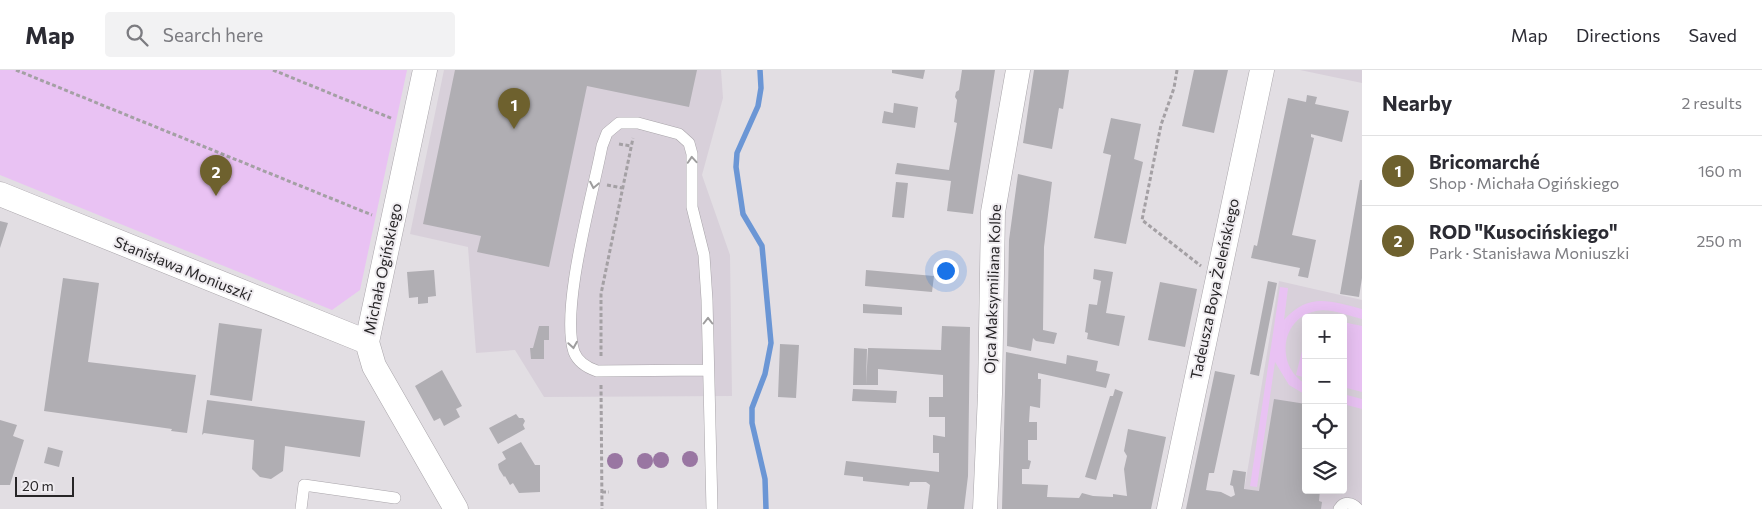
<!DOCTYPE html>
<meta charset="utf-8">
<style>
:root{--surface:#fff;--page:#f2f2f3;--text:#2b2b33;--muted:#7c7c81;--line:#e1e1e2;--accent:#6e612e}
body{margin:0;font-family:Commissioner,sans-serif;background:var(--page);color:var(--text)}
.controls{position:absolute;right:15px;bottom:15px;display:grid;overflow:hidden;border-radius:5px;box-shadow:0 5px 20px #0002}
.controls button{width:45px;height:45px;display:grid;place-items:center;padding:0;border:0;border-bottom:1px solid var(--line);background:var(--surface);color:var(--text);font:25px sans-serif}
.scale{position:absolute;left:15px;bottom:12px;width:59px;box-sizing:border-box;padding-left:5px;border:2px solid #272527;border-top:0;font-size:14px;line-height:18px;white-space:nowrap;color:#272527;-webkit-text-stroke:4px #efecf0;paint-order:stroke}
.you{position:absolute;left:945px;top:200px;width:18px;height:18px;margin:-12px;border:4px solid #fff;border-radius:50%;background:#1a73e8;box-shadow:0 0 0 8px #1a73e833}
.badge{display:grid;place-items:center;width:32px;height:32px;border-radius:50%;background:var(--accent);color:#fff;font-size:16px;font-weight:700}
.pin{position:absolute;translate:-50% -41px;filter:drop-shadow(0 1px 2px #0008)}
.pin::after{content:'';position:absolute;top:26px;width:18px;height:15px;background:inherit;clip-path:polygon(0 0,100% 0,50% 100%)}
.list{margin:0;padding:0;list-style:none}
h2{display:flex;justify-content:space-between;align-items:center;height:65px;margin:0;padding:0 20px;font-size:21px}
h2 small{font-size:16px;font-weight:400;color:var(--muted)}
.list li{display:grid;grid-template-columns:32px 1fr auto;gap:15px;align-items:center;box-sizing:border-box;height:70px;padding:0 20px;border-top:1px solid var(--line)}
.list b{display:block;font-size:19px;white-space:nowrap}
.list p{margin:0;font-size:16px;white-space:nowrap;color:var(--muted)}
.list em{font-size:16px;font-style:normal;color:var(--muted)}
.icon{flex:none;width:28px;height:28px;fill:none;stroke:currentColor;stroke-width:2;stroke-linecap:round;stroke-linejoin:round}
.map{position:relative;flex:none;width:1362px;height:439px;overflow:hidden}
header{display:flex;align-items:center;gap:30px;box-sizing:border-box;height:70px;padding:0 25px;background:var(--surface);border-bottom:1px solid var(--line)}
header strong{font-size:24px}
nav{display:flex;gap:28px;margin-inline-start:auto;font-size:18px}
.search{width:350px;height:45px;background:var(--page);display:flex;align-items:center;gap:12px;box-sizing:border-box;padding:0 18px;border-radius:5px;color:var(--muted);font-size:19px}
main{display:flex}
aside{flex:1;background:var(--surface)}
.map>svg:first-child{display:block}
.built{fill:#d8d0da;fill-rule:evenodd}
.green{fill:#e9c2f3}
.lines{fill:none;stroke-linecap:round;stroke-linejoin:round}
.stream{stroke:#6b96d5;stroke-width:5.5}
.building{fill:#b0aeb3}
.lane-casing{stroke:#a9a5aa;stroke-width:12}
.street-casing{stroke:#a9a5aa;stroke-width:25}
.path{stroke:#a4a0a4;stroke-width:3;stroke-dasharray:4 2.5;stroke-linecap:butt}
.lane{stroke:#fff;stroke-width:11}
.street{stroke:#fff;stroke-width:24}
.tree{fill:#9976a2}
.oneway{stroke:#9e9d9e}
.labels{text-anchor:middle;stroke-width:4;stroke-linejoin:round;paint-order:stroke}
.street-label{font-size:15px;fill:#272527;stroke:#efecf0}
</style>
<header>
<strong>Map</strong>
<div class="search"><svg class="icon" aria-label="search" viewBox="0 0 24 24"><circle cx="10" cy="10" r="6"/><path d="M15 15l6 6"/></svg>Search here</div>
<nav><a>Map</a><a>Directions</a><a>Saved</a></nav>
</header>
<main>
<div class="map">
<svg width="1362" height="439" viewBox="0 0 1362 439">
<rect width="100%" height="100%" fill="#e2dee3"/>
<!-- built -->
<path class="built" d="M444 0H721L723 28 702 105 730 185 732 326 544 327 515 280 476 283 468 177 410 164Z
M1300 0H1362V13Z
M1279 211 1362 230V439H1241ZM1306 248H1343V420H1306Z"/>
<!-- green -->
<path class="green" d="M0 0H407L360 220 332 240 0 105Z
M1280 217 1288 218 1284 250C1309 222 1330 231 1362 239V249C1348 246 1331 238 1316 241 1280 248 1275 297 1306 314V325L1289 315 1275 292 1257 417 1250 416Z
M1343 252 1362 256V322L1343 317Z
M1306 265V308L1296 305Z
M1343 324 1362 329V339L1343 334Z"/>
<g class="lines">
<!-- stream -->
<path class="stream" d="M760 0 761 18 758 36 737 83 736 97 743 144 762 176 771 273 765 304 752 338V353L765 409 766 439"/>
</g>
<!-- building -->
<path class="building" d="M455 0H697L689 37 587 16 549 197 477 182 481 166 423 154Z
M892 0H925L923 9 892 3Z
M962 0H995L973 144 947 141 951 111 895 104 897 93 949 100 957 53 954 52 957 30 955 27 956 22 959 20Z
M1034 0H1069L1063 39 1059 38 1052 79 1023 73Z
M1194 0H1228L1214 63 1182 56Z
M1307 25 1317 27 1315 34 1349 41 1342 72 1311 64V67L1314 68 1292 165 1316 170 1308 208 1298 206 1300 198 1251 188 1254 175 1257 176 1288 28 1306 32Z
M894 33 918 37 915 58 882 53 884 41 893 43Z
M1111 48 1141 54 1134 89 1143 92 1126 174 1094 168 1111 85 1103 83Z
M1018 104 1052 112 1044 177 1043 260 1057 263 1054 274 1036 271 1033 268 1031 281 1007 276 1009 170Z
M1360 110H1362V208L1359 227 1340 224Z
M896 112 908 113 904 148 892 147Z
M0 151 8 153 0 178Z
M1094 199 1113 202 1106 243 1125 246 1119 276 1087 269 1088 263 1085 262 1089 234 1097 235 1101 211 1093 209Z
M434 200 436 226 428 227V233L418 234V227L409 228 407 202Z
M866 200 934 206 932 222 865 216Z
M63 208 99 213 88 292 196 305 187 363 171 361 172 359 44 341Z
M1268 211 1277 213 1259 306 1250 304Z
M1160 212 1197 219 1185 277 1148 270Z
M863 234 902 237V245L863 243Z
M219 253 262 259 252 331 210 325Z
M539 256H549V270H544V289H531L530 278H533Z
M942 256 970 257 968 406 964 439H927L930 415 926 412H910L909 416 863 411V407L844 405 846 391 939 402V383H933V365L945 367V347H929V327H943V305L878 299V315H866L868 278 941 280Z
M780 274 799 275 796 328 778 327Z
M854 278 867 279 866 315H853Z
M1006 282 1066 294 1067 285 1098 291 1096 301 1110 304 1106 318 1038 303V309H1041L1040 338 1030 336 1029 352H1037V370H1028V390L1031 391 1029 399H1022V414L1048 415 1047 427 1079 428 1082 423 1093 426 1113 427V424L1127 426 1124 399 1127 386 1124 381 1128 359 1166 367 1151 439H1002Z
M442 300 462 336 456 339 460 347 444 356 440 348 434 351 415 316Z
M1215 301 1235 305 1214 403H1209L1206 420 1221 422 1231 427 1235 425 1233 416 1230 415 1233 400 1246 402 1244 419 1259 421 1274 329 1306 334V420H1320L1319 431 1322 432 1321 439H1186Z
M853 319 897 321 896 333 852 331Z
M1115 319 1123 322 1096 410 1085 407 1110 326H1113Z
M207 330 365 351 360 387 285 376 283 401 271 409 260 407 252 399 254 370 204 363 202 365Z
M516 344 519 348H523L525 351 523 355 525 359 498 374 489 358Z
M0 350 17 355 13 366 24 370 10 415H0Z
M521 372 535 395H540V422L519 423 513 413 510 415 505 406 504 407 499 399 498 394 506 389 502 382Z
M48 377 63 381 59 397 44 393Z"/>
<g class="lines">
<!-- lane casing -->
<g class="lane-casing">
<path id="lane" d="M708 300 597 301C588 298 578 292 574 282 560 238 593 124 602 76L607 63 619 53H638L679 64 689 73 692 84V137L704 185 707 230 712 439
M301 439 304 415 395 428
M1339 439C1344 431 1352 432 1358 439"/>
</g>
<!-- street casing -->
<g class="street-casing">
<path id="street" d="M425 0 367 272 374 296 456 439
M0 124 367 272
M985 439 990 324 993 142 1018 0
M1169 439 1262 0"/>
</g>
<!-- path -->
<path class="path" d="M16 0 372 145
M273 0 393 49
M1177 0 1174 18 1161 55 1142 150 1201 196
M619 74 631 76
M607 115 622 118
M601 286V224L633 68
M601 315 602 439
M602 422H609"/>
<!-- lane -->
<use href="#lane" class="lane"/>
<!-- street -->
<use href="#street" class="street"/>
</g>
<!-- trees -->
<g class="tree">
<circle cx="690" cy="389" r="8"/>
<circle cx="661" cy="390" r="8"/>
<circle cx="615" cy="391" r="8"/>
<circle cx="645" cy="391" r="8"/>
</g>
<!-- one-way arrows -->
<defs><path id="oneway-chevron" d="M-2-3.5L2.5 0L-2 3.5" fill="none" stroke-width="1.6" stroke-linecap="round" stroke-linejoin="round" transform="scale(1.25)"/></defs>
<g class="oneway">
<use href="#oneway-chevron" transform="translate(692 90) rotate(-94)"/>
<use href="#oneway-chevron" transform="translate(594 115) rotate(101)"/>
<use href="#oneway-chevron" transform="translate(708 251) rotate(-90)"/>
<use href="#oneway-chevron" transform="translate(573 275) rotate(81)"/>
</g>
<g class="labels">
<!-- street labels -->
<g class="street-label">
<text transform="translate(183 199) rotate(22)" y="5">Stanisława Moniuszki</text>
<text transform="translate(383 199) rotate(-78)" y="5">Michała Ogińskiego</text>
<text transform="translate(993 219) rotate(-88)" y="5">Ojca Maksymiliana Kolbe</text>
<text transform="translate(1215 219) rotate(-78)" y="5">Tadeusza Boya Żeleńskiego</text>
</g>
</g>
</svg>
<div class="controls">
<button>+</button>
<button>−</button>
<button><svg class="icon" aria-label="locate" viewBox="0 0 24 24"><circle cx="12" cy="12" r="6"/><path d="M12 2v4M12 18v4M2 12h4M18 12h4"/></svg></button>
<button><svg class="icon" aria-label="layers" viewBox="0 0 24 24"><path d="M12 4l9 5-9 5-9-5zM3 14l9 5 9-5"/></svg></button>
</div>
<div class="scale">20 m</div>
<div class="you"></div>
<div class="pin badge" style="left:514px;top:59px">1</div>
<div class="pin badge" style="left:216px;top:126px">2</div>
</div>
<aside>
<h2>Nearby<small>2 results</small></h2>
<ul class="list">
<li><span class="badge">1</span><div><b>Bricomarché</b><p>Shop · Michała Ogińskiego</p></div><em>160 m</em></li>
<li><span class="badge">2</span><div><b>ROD &quot;Kusocińskiego&quot;</b><p>Park · Stanisława Moniuszki</p></div><em>250 m</em></li>
</ul>
</aside>
</main>
